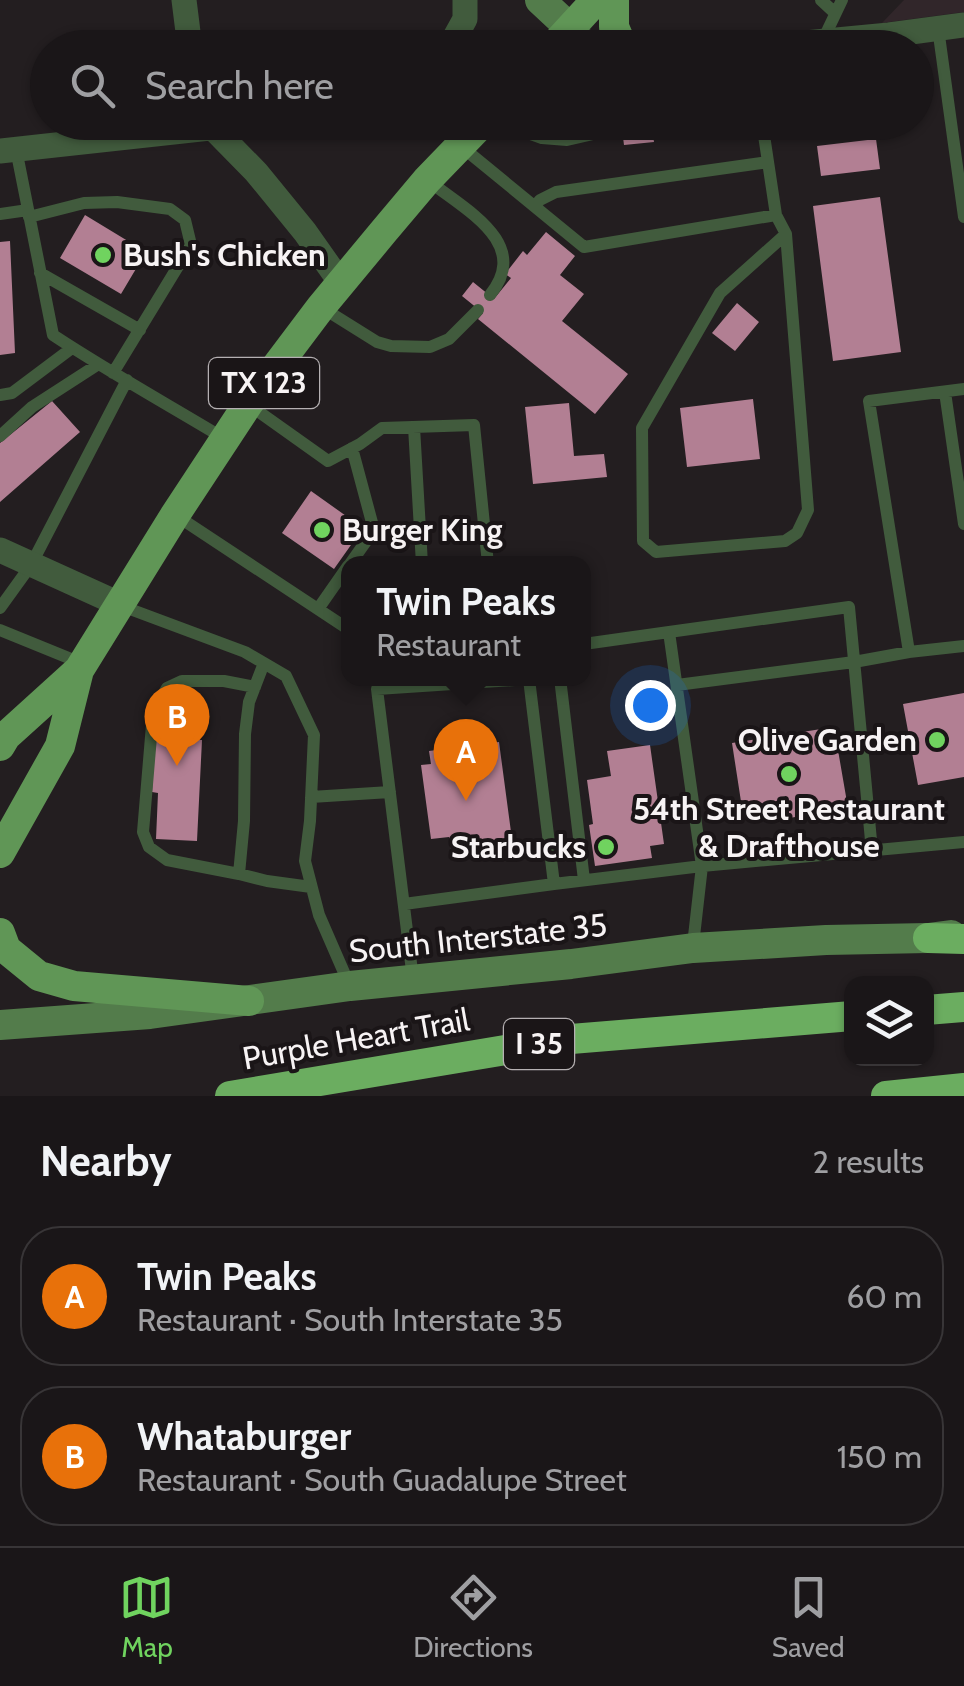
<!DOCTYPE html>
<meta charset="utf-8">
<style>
:root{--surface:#1a1618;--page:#272325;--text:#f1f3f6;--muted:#9f9fa2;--line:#383537;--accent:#70d35f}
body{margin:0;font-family:Cabin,sans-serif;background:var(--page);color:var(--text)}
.controls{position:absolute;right:30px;bottom:30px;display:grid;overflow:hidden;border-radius:20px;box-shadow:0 2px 8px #0004}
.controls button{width:90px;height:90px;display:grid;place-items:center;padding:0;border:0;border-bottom:2px solid var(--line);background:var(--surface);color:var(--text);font:50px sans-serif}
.you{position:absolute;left:650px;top:705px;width:35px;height:35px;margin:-25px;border:8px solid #fff;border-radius:50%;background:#1a73e8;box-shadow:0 0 0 15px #1a73e833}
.badge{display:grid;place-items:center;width:65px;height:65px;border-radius:50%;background:var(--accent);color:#fff;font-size:32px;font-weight:700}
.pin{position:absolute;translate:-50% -82px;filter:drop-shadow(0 2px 5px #0008)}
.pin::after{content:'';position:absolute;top:52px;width:35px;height:30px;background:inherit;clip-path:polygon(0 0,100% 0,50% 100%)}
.popup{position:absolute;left:341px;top:556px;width:250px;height:130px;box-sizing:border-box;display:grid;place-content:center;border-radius:20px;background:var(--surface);filter:drop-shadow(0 2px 8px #0005);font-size:32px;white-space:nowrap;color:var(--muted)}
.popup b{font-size:38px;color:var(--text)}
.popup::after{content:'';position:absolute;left:50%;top:100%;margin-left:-20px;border:20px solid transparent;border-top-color:var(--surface)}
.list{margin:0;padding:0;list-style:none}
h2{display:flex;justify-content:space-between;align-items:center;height:130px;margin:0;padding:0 40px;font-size:42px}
h2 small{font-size:32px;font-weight:400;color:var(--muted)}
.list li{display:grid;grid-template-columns:65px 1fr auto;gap:30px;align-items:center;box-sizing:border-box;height:140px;margin:0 20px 20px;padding:0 20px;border:2px solid var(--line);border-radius:40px}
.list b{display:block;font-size:38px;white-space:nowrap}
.list p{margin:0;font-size:32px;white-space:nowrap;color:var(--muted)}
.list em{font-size:32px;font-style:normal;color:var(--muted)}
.icon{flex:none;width:55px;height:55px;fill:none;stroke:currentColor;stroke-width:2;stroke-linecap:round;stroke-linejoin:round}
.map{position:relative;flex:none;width:964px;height:1096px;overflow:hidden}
.search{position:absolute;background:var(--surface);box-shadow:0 2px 8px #0004;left:30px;right:30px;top:30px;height:110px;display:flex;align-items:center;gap:25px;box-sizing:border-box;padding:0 35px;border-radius:55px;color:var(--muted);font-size:38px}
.sheet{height:450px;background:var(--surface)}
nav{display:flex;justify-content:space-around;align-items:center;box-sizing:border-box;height:140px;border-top:2px solid var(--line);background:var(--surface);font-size:28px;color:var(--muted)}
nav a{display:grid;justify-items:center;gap:5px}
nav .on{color:var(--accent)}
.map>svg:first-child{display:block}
.built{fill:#31262a}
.building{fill:#b27f93}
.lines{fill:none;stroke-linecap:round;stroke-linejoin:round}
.service{stroke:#415b3d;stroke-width:12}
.minor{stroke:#415b3d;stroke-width:25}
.secondary{stroke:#537c4b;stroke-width:30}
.primary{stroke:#609656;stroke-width:30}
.motorway{stroke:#6bad60;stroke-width:30}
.poi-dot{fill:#70d35f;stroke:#1a1517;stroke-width:4}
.labels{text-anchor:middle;stroke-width:8;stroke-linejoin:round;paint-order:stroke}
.shield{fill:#1a1517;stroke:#b5b0b2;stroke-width:2.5}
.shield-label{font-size:30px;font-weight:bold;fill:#f7f3f4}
.poi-label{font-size:32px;font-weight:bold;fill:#f7f3f4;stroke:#1a1517;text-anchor:start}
.street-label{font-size:32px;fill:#f7f3f4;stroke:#1a1517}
</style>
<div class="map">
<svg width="964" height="1096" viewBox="0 0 964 1096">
<rect width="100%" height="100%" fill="#231e20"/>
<!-- built -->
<path class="built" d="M904 0H964V12L882 23Z"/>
<!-- building -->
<path class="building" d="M621 122H651L654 142 624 145Z
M876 139 880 169 821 176 817 146Z
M880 197 901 352 833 361 813 206Z
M85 215 146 252 121 294 60 258Z
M546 232 575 256 560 275 584 294 562 321 628 374 595 414 478 319 483 313 462 296 473 282 494 299 511 278 505 274 523 251 527 255Z
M10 241 15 353 0 355V242Z
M737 303 759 322 735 351 712 333Z
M753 399 760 459 687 467 680 408Z
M52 401 80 432 0 502V443Z
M569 403 574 456 604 454 607 477 533 484 525 407Z
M311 491 363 528 334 569 282 533Z
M964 693V777L918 785 903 704Z
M834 727 848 808 766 822 763 804 742 808 732 743Z
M155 737 202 740 197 841 156 839 158 793 152 792Z
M499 742 513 847 452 855 449 837 431 839 421 765 431 764 429 751Z
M650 745 664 844 650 846 652 858 595 866 589 825 593 824 587 780 611 776 607 751Z"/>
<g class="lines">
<!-- service -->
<path class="service" d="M821 0 835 13
M938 28 964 217
M822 42 842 0
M497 122 542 138 567 140 615 129
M762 122 776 215 786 234 808 510 797 533 785 541 656 552 643 541 642 428 720 293 786 234
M462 147 584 247 776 215
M16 149 53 335C109 372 167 404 225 439
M429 181C465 210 532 243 490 295
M535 206 540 200 556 192 768 162
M0 214 28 210
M29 217 84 203 117 202 170 209 185 220 191 245 113 373
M40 273 140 330
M321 307 377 342 391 346 430 347 449 339 478 310
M964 389 869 401 909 652 964 646
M945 392 964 524
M0 395 12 393 72 348
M248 404 328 461 360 444 382 428 474 425 488 564
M414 427 422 564
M0 436 32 407 97 365
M177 516 348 629
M350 564 374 530 352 448
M119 605 245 652 286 676 314 735 310 821 305 861 319 915 349 984
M0 608 31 565 127 380
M318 609 348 566
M0 630 81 663
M669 632 849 607 872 851
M584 644 669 632 702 866 964 842
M264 663 249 702 245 734 244 821 239 874 267 881 311 887
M560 678 584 880
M677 685 854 662 909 652
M311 797 390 792
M239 874 167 860 149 847 143 832 153 713 167 688 182 681H224L255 687
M554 884 702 866 693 945
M404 904 554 884 529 679 377 689 413 979"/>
<!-- minor -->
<path class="minor" d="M184 0 190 48
M570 28 592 48
M449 48 465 19V0
M753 48 889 35 964 25
M207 122 256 172 305 232 341 283
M0 151 210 128 325 122
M0 550 119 604"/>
<!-- secondary -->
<path class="secondary" d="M540 0 570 28
M0 1025 150 1014 350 986 571 964 693 948 826 940 928 938 951 935"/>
<!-- primary -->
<path class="primary" d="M614 0V27L623 48
M552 48 596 0
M0 746 6 736 79 670 175 515 248 404 321 307 384 231 427 180 483 122
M0 853 60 746 79 670
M0 933 6 949 39 976 74 986 249 1001"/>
<!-- motorway -->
<path class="motorway" d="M928 938 964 939
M926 1010 964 1007
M230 1096 571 1039 852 1016
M886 1096 964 1088"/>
</g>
<!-- markers -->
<g class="poi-dot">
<circle cx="103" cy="255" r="10"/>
<circle cx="322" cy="530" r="10"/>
<circle cx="937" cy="740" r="10"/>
<circle cx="789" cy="774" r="10"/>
<circle cx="606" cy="847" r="10"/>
</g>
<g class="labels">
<!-- shield labels -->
<g class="shield">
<rect x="209" y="358" width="110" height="50" rx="8"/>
<rect x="504" y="1019" width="70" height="50" rx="8"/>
</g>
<g class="shield-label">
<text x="264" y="393">TX 123</text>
<text x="539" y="1054">I 35</text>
</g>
<!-- poi labels -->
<g class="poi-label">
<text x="123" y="266">Bush's Chicken</text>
<text x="342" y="541">Burger King</text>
<text x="917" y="751" text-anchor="end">Olive Garden</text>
<text x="789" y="820" text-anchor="middle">54th Street Restaurant<tspan x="789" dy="37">&amp; Drafthouse</tspan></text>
<text x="586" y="858" text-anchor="end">Starbucks</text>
</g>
<!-- street labels -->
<g class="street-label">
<text transform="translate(478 938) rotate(-6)" y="11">South Interstate 35</text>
<text transform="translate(356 1039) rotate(-10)" y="11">Purple Heart Trail</text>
</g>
</g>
</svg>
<div class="controls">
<button><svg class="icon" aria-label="layers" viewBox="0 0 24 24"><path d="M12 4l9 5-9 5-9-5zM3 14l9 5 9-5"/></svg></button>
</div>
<div class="you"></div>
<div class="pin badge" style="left:466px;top:801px;background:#e8710a">A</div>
<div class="popup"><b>Twin Peaks</b>Restaurant</div>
<div class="pin badge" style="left:177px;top:766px;background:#e8710a">B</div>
<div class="search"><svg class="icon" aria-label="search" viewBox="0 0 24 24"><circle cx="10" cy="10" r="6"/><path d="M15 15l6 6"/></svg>Search here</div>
</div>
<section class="sheet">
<h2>Nearby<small>2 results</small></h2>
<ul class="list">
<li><span class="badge" style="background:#e8710a">A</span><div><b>Twin Peaks</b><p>Restaurant · South Interstate 35</p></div><em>60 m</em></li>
<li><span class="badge" style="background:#e8710a">B</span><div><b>Whataburger</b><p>Restaurant · South Guadalupe Street</p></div><em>150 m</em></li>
</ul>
</section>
<nav>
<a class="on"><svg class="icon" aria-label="map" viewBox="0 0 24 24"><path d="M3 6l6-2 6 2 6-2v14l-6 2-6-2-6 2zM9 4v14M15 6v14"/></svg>Map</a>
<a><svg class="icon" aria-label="directions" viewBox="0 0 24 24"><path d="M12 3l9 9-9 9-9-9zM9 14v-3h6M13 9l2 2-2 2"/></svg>Directions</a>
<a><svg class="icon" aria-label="saved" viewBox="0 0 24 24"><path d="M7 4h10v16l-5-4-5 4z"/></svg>Saved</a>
</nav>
